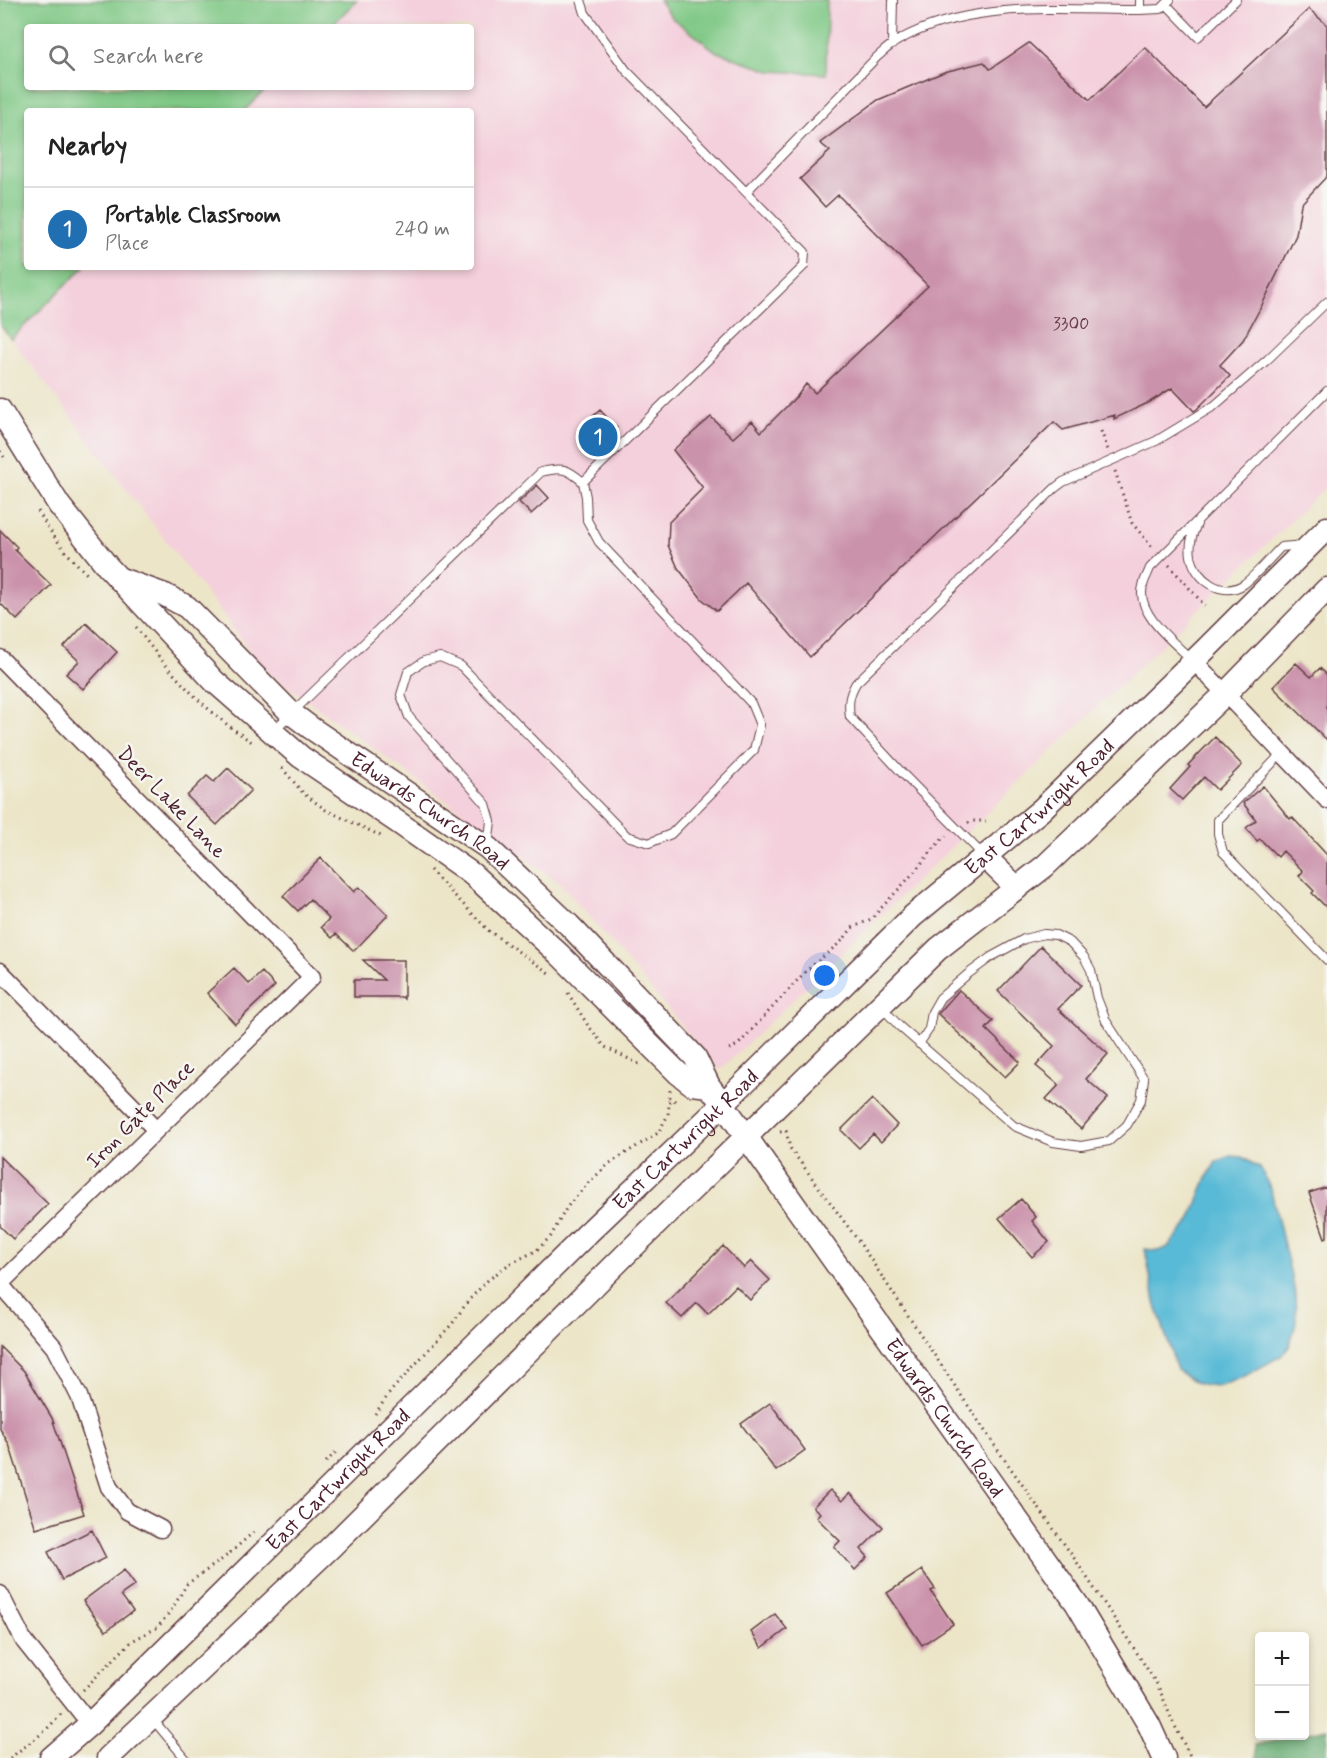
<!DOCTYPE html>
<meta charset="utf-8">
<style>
:root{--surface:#fff;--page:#f6f6f6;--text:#222;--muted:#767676;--line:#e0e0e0;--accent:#1f6fb2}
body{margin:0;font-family:Mynerve,sans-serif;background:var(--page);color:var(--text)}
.controls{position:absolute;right:18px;bottom:18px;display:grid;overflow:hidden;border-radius:6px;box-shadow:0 3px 9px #0003}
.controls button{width:54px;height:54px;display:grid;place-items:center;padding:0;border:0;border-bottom:2px solid var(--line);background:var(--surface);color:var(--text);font:30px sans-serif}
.you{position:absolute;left:825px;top:976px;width:21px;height:21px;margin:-15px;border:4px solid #fff;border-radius:50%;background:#1a73e8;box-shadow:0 0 0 9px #1a73e833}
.badge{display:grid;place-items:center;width:39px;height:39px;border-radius:50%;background:var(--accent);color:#fff;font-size:20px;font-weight:700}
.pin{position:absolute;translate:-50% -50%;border:3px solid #fff;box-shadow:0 2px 6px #0006}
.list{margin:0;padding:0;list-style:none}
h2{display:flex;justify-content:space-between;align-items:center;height:78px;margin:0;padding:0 24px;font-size:26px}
h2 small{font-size:20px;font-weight:400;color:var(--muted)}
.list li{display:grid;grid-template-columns:39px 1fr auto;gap:18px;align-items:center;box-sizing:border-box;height:84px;padding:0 24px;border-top:2px solid var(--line)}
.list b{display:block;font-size:22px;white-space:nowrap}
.list p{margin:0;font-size:20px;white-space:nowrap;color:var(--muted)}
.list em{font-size:20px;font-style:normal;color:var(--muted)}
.icon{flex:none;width:33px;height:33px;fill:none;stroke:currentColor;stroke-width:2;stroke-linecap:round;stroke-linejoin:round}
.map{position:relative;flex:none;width:1327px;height:1758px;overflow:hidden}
.search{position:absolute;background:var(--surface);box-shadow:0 3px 9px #0003;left:24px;top:24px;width:450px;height:66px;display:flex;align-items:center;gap:15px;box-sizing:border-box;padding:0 21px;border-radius:6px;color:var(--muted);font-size:22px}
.panel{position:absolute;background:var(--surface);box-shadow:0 3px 9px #0003;left:24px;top:108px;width:450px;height:162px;border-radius:6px}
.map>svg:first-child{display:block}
.built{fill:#f4cfdc}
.green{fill:#7fc885;stroke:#647458;stroke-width:1.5}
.forest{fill:#67ac72;stroke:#58664e;stroke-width:1.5}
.water{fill:#58bad6;stroke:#516c80;stroke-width:1.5}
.building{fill:#cb93ab}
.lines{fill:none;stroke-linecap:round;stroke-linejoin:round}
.lane-casing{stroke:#623d43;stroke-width:10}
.street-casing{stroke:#623d43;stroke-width:19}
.secondary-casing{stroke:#623d43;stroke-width:25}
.path{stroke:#623d43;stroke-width:3;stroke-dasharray:1.5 4.5;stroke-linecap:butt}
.lane{stroke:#fff;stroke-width:8}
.street{stroke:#fff;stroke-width:16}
.secondary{stroke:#fff;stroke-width:22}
.labels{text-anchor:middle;stroke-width:5;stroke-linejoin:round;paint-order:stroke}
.number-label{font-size:18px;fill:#6a3c4b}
.street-label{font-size:21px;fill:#4a1f2b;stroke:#f6f6f2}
</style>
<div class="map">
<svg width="1327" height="1758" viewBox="0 0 1327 1758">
<rect width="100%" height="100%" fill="#f6f6f2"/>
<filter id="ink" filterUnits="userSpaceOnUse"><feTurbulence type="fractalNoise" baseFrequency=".0167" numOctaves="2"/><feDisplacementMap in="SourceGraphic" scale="12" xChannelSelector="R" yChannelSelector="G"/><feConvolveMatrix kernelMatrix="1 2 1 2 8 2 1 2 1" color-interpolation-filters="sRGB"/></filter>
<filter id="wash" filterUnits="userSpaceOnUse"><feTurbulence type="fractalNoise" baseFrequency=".008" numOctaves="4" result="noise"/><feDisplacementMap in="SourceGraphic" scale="24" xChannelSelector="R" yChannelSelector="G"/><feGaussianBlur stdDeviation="1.35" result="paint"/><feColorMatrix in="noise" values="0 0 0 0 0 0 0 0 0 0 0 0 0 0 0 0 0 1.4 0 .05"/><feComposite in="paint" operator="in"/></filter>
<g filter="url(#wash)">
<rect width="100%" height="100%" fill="#ece5c8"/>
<!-- built -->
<path class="built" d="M357 0H1327V486L720 1070 560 883 265 670 11 339 84 267H471V111H244L268 87H471V27H330Z"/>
<!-- green -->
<path class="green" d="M0 0H357L330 27H27V87H268L244 111H27V267H84L11 339 0 325Z
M659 0H827L826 74 770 71 717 52 672 18Z"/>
<!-- forest -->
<path class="forest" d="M1327 1729V1758H1256L1255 1745 1297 1736H1304L1305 1734Z"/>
<!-- water -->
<path class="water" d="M1230 1156 1242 1157 1260 1168 1271 1190 1295 1292 1296 1323 1289 1347 1281 1356 1243 1377 1220 1386 1206 1385 1195 1382 1177 1370 1155 1302 1145 1249 1158 1251 1168 1247 1190 1221 1207 1177 1216 1162Z"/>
<g id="blocks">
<!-- building -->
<path class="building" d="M1309 9 1327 25V176L1301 204 1296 235 1262 305 1243 340 1220 365 1230 376 1197 409 1194 411 1172 388 1150 402 1114 419 1115 415 1063 430 1054 422 810 657 746 583 717 611 702 599 678 568 668 545 669 522 703 488 673 450 711 417 733 438 752 421 761 432 798 395 806 384 815 393 928 286 838 195 825 207 800 179 830 151 820 143 878 100 944 72 984 62 990 69 1029 43 1090 100 1145 47 1204 107Z
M600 410 617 428 597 446 580 428Z
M537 485 549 498 531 514 519 502Z
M0 530 17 547 15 550 51 585 17 620 0 603Z
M86 623 117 652 83 689 66 674 79 661 64 647Z
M1296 663 1311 677 1320 668 1327 675V740L1273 687Z
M1215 737 1242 765 1217 790 1204 777 1182 800 1170 789 1190 767 1188 765Z
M228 768 251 790 217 825 187 796 207 776 214 782Z
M1263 786 1290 819 1292 817 1327 855V908L1312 893 1314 891 1299 876 1303 871 1283 851 1278 857 1260 839 1257 841 1246 828 1256 820 1243 803Z
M321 858 354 892 359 887 388 915 354 951 336 934 332 938 321 927 329 919 310 899 298 911 283 896Z
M1041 946 1081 985 1058 1009 1108 1054 1086 1079 1108 1098 1081 1129 1046 1099 1059 1085 1036 1066 1054 1046 998 991Z
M363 960H404V999L402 997H354V980H384Z
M234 968 249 984 262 972 275 986 235 1024 207 993Z
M959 990 993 1021 986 1029 1020 1062 1005 1077 938 1014Z
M872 1099 897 1125 881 1142 873 1134 859 1148 841 1130Z
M0 1157 48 1204 13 1239 0 1226Z
M1327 1187V1237L1325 1238 1309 1193Z
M1021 1199 1036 1217 1032 1221 1049 1242 1032 1257 999 1218Z
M723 1246 744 1268 751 1261 770 1280 750 1300 736 1286 708 1314 697 1303 682 1318 666 1303Z
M0 1347 24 1371 52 1418 84 1514 36 1529 9 1444 0 1429Z
M770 1403 805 1450 776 1471 741 1424Z
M830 1490 842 1501 850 1493 883 1527 861 1549 868 1557 855 1570 834 1547 840 1541 816 1517 820 1513 813 1507Z
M92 1530 106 1558 62 1580 48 1552Z
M124 1570 135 1585 121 1595 133 1611 106 1631 83 1601Z
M922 1570 935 1589 931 1591 953 1624 922 1645 887 1593Z
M775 1614 787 1629 762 1648 751 1632Z"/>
</g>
</g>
<g filter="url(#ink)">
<use href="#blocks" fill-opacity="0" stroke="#623d43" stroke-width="1.5"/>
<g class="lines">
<!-- lane casing -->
<g class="lane-casing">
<path id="lane" d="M1166 4 1198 37 1236 0
M1140 10 1161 9 1170 0
M892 45 893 0
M746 192 877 57C884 51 891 44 899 40 970 0 1061 10 1140 10V0
M1197 524C1192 534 1189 544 1191 556 1195 579 1222 599 1244 584 1255 576 1271 557 1281 547L1304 545
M1193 661C1176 644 1135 614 1143 586 1144 580 1148 574 1150 568L1327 391
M273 731 541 472C562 467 567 468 583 482
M1282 753 1218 820V834L1223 852 1327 960
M488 846 491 821 486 804 409 717 401 695 408 672 424 661 440 657 461 666 627 836 649 843 671 834 754 750 760 725 751 703 599 542 587 520 586 497 583 482 804 266 805 252 626 70 585 13 581 0
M983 855 903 774 850 717C848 703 849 695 856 683L1055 488 1063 482 1156 441 1214 406 1268 359 1327 302
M881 1006 899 1026 1014 1126 1053 1142 1081 1146 1109 1141 1127 1125 1141 1100 1144 1079 1106 1021 1097 998 1091 970 1084 957 1070 942 1056 935 1044 934 1024 939 991 957 968 974 940 998 932 1012 929 1029 919 1044
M151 1717 185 1758"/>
</g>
<!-- street casing -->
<g class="street-casing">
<path id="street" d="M0 658 312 977 0 1284
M1194 661 1327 800
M0 971 156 1130
M0 1284 54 1347 79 1396 109 1487 127 1511 161 1529
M0 1594 24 1641 90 1724"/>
</g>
<!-- secondary casing -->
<g class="secondary-casing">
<g id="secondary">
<path d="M0 410 59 505 108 567 214 681 301 757 399 823 472 874 560 955 678 1073 692 1084 709 1086"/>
<path id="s1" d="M118 578 165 595 187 607 291 713 311 728 488 848 569 925 695 1057 709 1086 723 1104 1077 1604 1149 1725 1164 1758"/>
<path d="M984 856 1017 888"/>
<path id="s2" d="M51 1758 90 1724 589 1232 723 1104 913 916 1041 810 1205 650 1327 528"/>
<path d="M108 1758 331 1547 625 1255 938 949 1045 866 1225 694 1327 589"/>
</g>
</g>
<!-- path -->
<path class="path" d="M1101 431 1108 450
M0 451 4 457
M1115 471 1132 523 1154 549
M38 511C52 536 68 556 89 576
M1169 565 1205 606
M136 627C169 672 205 712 252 742
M282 768 304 794 326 810 381 836
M968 823 971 821H986
M430 870 489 931 549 973
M568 993 587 1024 605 1047 643 1066
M729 1049 738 1045 805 972 843 940 852 928 871 919 909 878 942 839 946 836
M670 1090V1097L675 1101
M780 1132 786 1131 790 1148 857 1239 995 1446 1074 1558 1139 1656 1158 1686 1172 1720 1191 1758
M375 1414 391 1391 452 1324 468 1301 487 1281 509 1264 536 1251 551 1236 567 1207 589 1182 610 1163 658 1133 668 1115 670 1097
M326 1462 336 1452
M83 1690 132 1641 158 1627 172 1609 187 1584 224 1558 255 1531
M10 1758 45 1731 61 1714"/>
<!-- lane -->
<use href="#lane" class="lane"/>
<!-- street -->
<use href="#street" class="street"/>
<!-- secondary -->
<use href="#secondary" class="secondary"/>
</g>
</g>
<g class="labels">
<!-- number labels -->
<g class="number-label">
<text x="1071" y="329">3300</text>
</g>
<!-- street labels -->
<g class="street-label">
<text transform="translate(172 802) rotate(46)" y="7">Deer Lake Lane</text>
<text dy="7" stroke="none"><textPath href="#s2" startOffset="1372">East Cartwright Road</textPath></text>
<text dy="7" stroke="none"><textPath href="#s1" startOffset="394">Edwards Church Road</textPath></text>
<text transform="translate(140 1114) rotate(-45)" y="7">Iron Gate Place</text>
<text dy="7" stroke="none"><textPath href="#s2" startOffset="886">East Cartwright Road</textPath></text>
<text dy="7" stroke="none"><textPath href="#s1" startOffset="1196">Edwards Church Road</textPath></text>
<text dy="7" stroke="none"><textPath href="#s2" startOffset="400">East Cartwright Road</textPath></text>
</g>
</g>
</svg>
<div class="controls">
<button>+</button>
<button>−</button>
</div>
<div class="you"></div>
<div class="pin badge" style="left:598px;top:437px">1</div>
<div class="search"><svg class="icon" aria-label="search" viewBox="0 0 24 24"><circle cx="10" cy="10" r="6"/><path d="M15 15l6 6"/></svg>Search here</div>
<section class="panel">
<h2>Nearby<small></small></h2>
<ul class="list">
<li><span class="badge">1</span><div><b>Portable Classroom</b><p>Place</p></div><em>240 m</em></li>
</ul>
</section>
</div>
